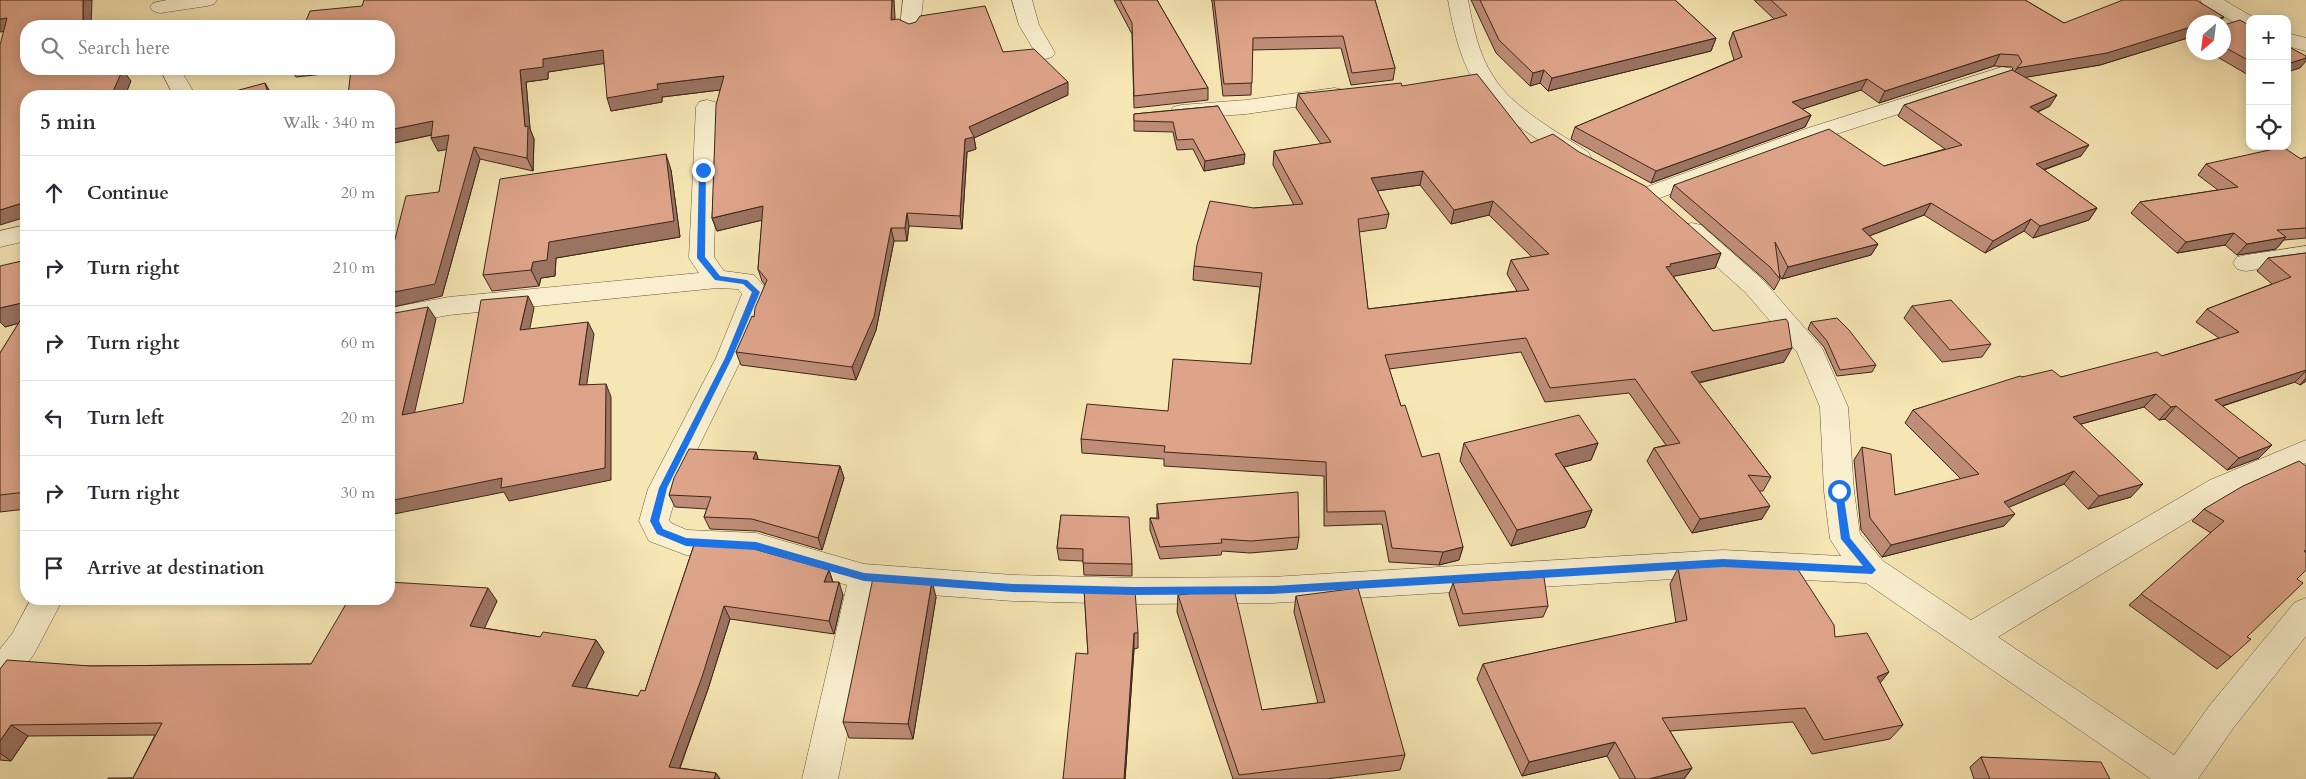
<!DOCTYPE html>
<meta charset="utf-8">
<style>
:root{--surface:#fff;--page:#f2f2f3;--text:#2b2b33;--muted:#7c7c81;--line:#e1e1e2}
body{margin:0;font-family:Cardo,serif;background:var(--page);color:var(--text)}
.controls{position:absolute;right:15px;top:15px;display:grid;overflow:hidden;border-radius:10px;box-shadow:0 2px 12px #0003}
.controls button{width:45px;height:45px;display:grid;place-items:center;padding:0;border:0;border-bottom:1px solid var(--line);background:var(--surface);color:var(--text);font:25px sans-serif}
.compass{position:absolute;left:2186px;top:15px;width:45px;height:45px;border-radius:50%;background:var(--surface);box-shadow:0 2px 12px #0003;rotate:208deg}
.stop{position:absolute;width:15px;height:15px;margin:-11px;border:4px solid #1a73e8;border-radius:50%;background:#fff}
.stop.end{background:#1a73e8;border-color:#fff;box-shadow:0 1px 5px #0008}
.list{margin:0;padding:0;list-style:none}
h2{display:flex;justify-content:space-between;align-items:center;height:65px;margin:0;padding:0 20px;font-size:21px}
h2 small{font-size:16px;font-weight:400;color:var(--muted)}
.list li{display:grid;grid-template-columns:32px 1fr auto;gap:15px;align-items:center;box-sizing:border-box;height:75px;padding:0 20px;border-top:1px solid var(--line)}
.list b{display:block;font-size:19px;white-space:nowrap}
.list em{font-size:16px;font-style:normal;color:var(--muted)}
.icon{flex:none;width:28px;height:28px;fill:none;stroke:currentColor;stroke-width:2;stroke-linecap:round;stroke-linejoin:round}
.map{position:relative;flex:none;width:2306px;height:779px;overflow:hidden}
.search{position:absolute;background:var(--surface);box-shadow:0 2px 12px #0003;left:20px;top:20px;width:375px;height:55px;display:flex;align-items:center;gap:12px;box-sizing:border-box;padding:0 18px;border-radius:20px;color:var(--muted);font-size:19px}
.panel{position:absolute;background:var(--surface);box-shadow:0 2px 12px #0003;left:20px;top:90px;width:375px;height:515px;border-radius:20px}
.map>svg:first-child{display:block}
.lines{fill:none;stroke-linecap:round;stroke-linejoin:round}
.minor-casing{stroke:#6a5740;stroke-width:1}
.minor{fill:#f9efce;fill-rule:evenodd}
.wall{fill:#bf8d77;stroke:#3b2719;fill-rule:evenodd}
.shaded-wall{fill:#9b7361;stroke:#3b2719}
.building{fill:#dea48a;stroke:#3b2719;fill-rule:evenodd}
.route{fill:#1a73e8}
</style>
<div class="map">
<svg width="2306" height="779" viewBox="0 0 2306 779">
<rect width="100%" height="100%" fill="#f6e6b4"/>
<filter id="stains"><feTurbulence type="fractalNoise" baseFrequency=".004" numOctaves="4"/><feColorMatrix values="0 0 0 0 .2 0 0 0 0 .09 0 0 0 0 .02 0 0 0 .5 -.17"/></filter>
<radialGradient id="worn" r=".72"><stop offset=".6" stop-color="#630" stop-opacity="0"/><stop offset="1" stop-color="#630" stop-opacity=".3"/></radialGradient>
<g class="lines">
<!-- minor casing -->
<g class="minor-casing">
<path id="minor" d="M167 0H217L214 4 207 6 160 13 153 11 150 7 153 3Z
M903 0H923L920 28 917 32 910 34 903 32 900 28Z
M1012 0H1032L1039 25 1055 53 1052 57 1045 59 1038 57 1019 25Z
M1448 0H1468C1473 26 1478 53 1493 76 1512 108 1558 132 1588 152L1591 157 1588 162 1580 164 1572 162C1540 140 1492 114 1473 80 1459 55 1453 27 1448 0Z
M2200 0H2224L2256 19H2250V30L2243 28 2203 4Z
M2287 33 2306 38V51L2287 46Z
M2002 67 2010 68 2013 73 2010 78 1824 138 1657 199 1649 202 1641 199 1637 194 1641 189 1808 128Z
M160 69H180L196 96H174Z
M1335 88 1343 90 1346 95 1343 100 1246 114 1181 119 1173 117 1170 112 1173 107 1181 105 1246 100Z
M707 100 715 102 718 107 714 257 724 271 754 275 769 292 742 358 678 489 669 520 671 523 687 530 756 533 864 564 1013 575 1133 578 1272 577 1723 550 1841 556 1830 539 1824 491 1820 407 1797 352 1745 292 1683 237 1680 231 1683 225 1692 223 1701 225 1763 280 1822 348 1848 407 1854 491 1860 534 1883 561 1971 620 2210 480 2306 440V463L2230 496 1998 637 2174 755 2210 705 2295 602 2306 598V636L2234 727 2198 779H2151L1866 583 1723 576 1272 603 1133 604 1013 601 877 591 838 779H802L847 585 756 559 686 555 649 541 639 521 648 489 716 358 742 294 738 289 717 288 449 315 389 326V308L449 297 699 273 689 258 696 107 699 102Z
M26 225V241L0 247V231Z
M2306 246V262L2246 271 2237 269 2233 263 2237 257 2246 255Z
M31 599H63L34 654 12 684 0 689V649L12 634Z"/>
</g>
<!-- minor -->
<use href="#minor" class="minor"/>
</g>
<!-- wall -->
<path class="wall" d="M1114 0H1157L1208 88V100L1134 108 1132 34Z
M1211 0H1375L1395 68 1393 80 1351 85 1341 48 1252 50 1251 95 1223 96 1212 1Z
M1471 0H1675L1716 38 1711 51 1548 91 1540 83 1530 86 1496 53Z
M1754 0H2025L2064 23 2194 22V36L2100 65 2025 77 2050 106 2038 112 2081 156 2044 170 2097 208 2089 220 2033 238 2024 231 1985 253 1924 215 1869 236 1878 244 1871 255 1782 279 1779 274 1780 279 1774 290 1764 279 1670 197 1674 185 1884 166 1945 149 1898 116 1904 105 2013 70 2012 67 1994 66 1879 103 1861 90 1802 109 1811 115 1805 127 1651 183 1571 139 1575 127 1734 60 1729 43 1733 32 1774 19Z
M895 17 894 20 1003 52 1068 95 974 138 976 149 967 152 962 229 909 226 907 241H894L876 330 856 380 741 365 736 352 754 317 765 285 762 281 758 269 762 220 717 231 712 218 720 90 662 97V102L611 111 604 63 548 72V79L526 82 530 129 534 139 533 171 480 159 442 296 393 247 439 192 447 149 438 151 432 135 389 144 351 71 296 77 291 69H389Z
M2224 25 2250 26V76L2209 52H2224Z
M1402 86 1531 143 1721 253 1715 268 1673 276 1713 331 1784 362 1699 383 1771 477 1763 491H1759L1762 519 1692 533 1647 461 1654 448 1666 445 1629 393 1545 402 1521 352 1389 369 1401 406 1422 457 1463 547 1459 560 1439 565 1389 562 1382 524 1324 526V476L1164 466V459L1082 453 1081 439 1168 411 1251 364 1260 287 1193 280 1194 266 1254 208 1294 205 1273 165 1274 151 1321 144 1296 108 1298 94ZM1420 185 1451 224 1489 215 1532 257 1511 260 1507 274 1517 291 1368 309 1359 232 1386 228 1389 214 1377 191Z
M1218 106 1244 164 1204 171 1193 149 1177 150 1173 132 1134 131V114Z
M2306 157V238L2284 240 2276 249 2237 255 2225 245 2177 253 2131 213 2140 202 2218 190 2198 175 2206 164 2301 159Z
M671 170 680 237 556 258 555 276 541 278 539 286 492 291 483 275Z
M2306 253V381L2300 385 2295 382 2223 406 2259 458 2227 470 2165 419 2159 420 2144 407 2081 424 2131 497 2088 509 2064 484 2009 507 2004 526 1882 557 1861 530 1854 460 1862 447 1895 495 1961 479 1905 423 1913 410 2022 377H2061L2162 356 2219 338 2196 322 2207 309 2272 284 2257 271 2268 258Z
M26 260V509L0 512V353L19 323 5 327Z
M1912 306 1991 344 1982 357 1942 362 1904 318Z
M1811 322 1876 365 1872 372 1837 376 1824 347 1808 329Z
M1464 443H1598L1591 460 1564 467 1592 510 1585 527 1511 546 1460 461Z
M756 452 758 460 840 466 844 478 822 550 757 531 710 529 704 517 707 509 675 507 669 495Z
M1157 504 1299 537 1297 549 1250 553 1222 551 1221 555 1160 559 1150 530V518H1157Z
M2204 509 2306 552 2247 637 2231 657 2217 669 2129 605 2211 533 2192 521Z
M1061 515 1132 564V576L1084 575 1083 561 1059 560 1057 548Z
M694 545 829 570 833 582 843 595 834 634 730 619 708 689 680 768 716 773 720 779H108L133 778 155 735 28 736 11 761 0 760V669L90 666 311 664 497 601 484 628 540 637 596 640 604 652 586 688 638 696 645 691Z
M1678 568 1835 637 1880 683 1903 725 1890 739 1812 754 1793 722 1670 731 1692 768 1684 779H1620L1607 756 1522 776 1477 679 1483 664 1676 623 1670 584Z
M1453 583 1548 606 1543 617 1459 626 1449 594Z
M1084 589 1138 633V648L1134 649 1125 779H1063L1088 654Z
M1178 595 1262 710 1318 703 1294 612 1296 596 1405 755 1400 770 1326 779H1233L1177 612Z
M936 597 913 739 849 738 843 722Z
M1981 757 2110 779H1974L1970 767Z"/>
<!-- shaded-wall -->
<path class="shaded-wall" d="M83 0H92L91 26H83Z
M892 0H894L895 17 893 33 891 20Z
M2224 17 2220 22H2206Z
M7 18 16 30 0 32V19Z
M2194 26V36L2100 65 2010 80 2017 68Z
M1716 38 1711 51 1548 91 1552 78Z
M603 50 608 63 548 72V79L526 82 530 129 534 139 533 171 527 158 525 127 520 70 543 59Z
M2000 54 1994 66 1879 103 1885 91Z
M2306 58V61L2300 68 2287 72V64Z
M113 69H127L125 73 131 81 125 96H111Z
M1544 70 1540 83 1530 86 1533 73Z
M724 76 727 89 662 97V102L611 111 607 98 657 84Z
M1867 79 1861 90 1787 114 1792 102Z
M1068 82V95L974 138 976 149 967 152 962 229 960 216 965 139 969 127Z
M265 83 272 95V96H269Z
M2057 95 2050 106 2023 118 2030 107Z
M1811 115 1805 127 1651 183 1656 171Z
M433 121 440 133 389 144V130Z
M449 135 455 148 438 151 431 138Z
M2089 145 2081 156 2028 175 2036 164Z
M474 147 480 159 442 296 389 308V293Z
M666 154 671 170 680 237 556 258 555 276 541 278 539 286 531 270 533 262 549 242Z
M1245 154 1244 164 1204 171 1205 161Z
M1423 171 1420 185 1368 192 1371 178Z
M1493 201 1489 215 1451 224 1454 210Z
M26 202V217L0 225V210Z
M1931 203 1924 215 1856 241 1862 229Z
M763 206 767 219 717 231 712 218Z
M2097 208 2089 220 2033 238 2040 226Z
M907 213 909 226 907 241 905 228Z
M2031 219 2024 231 1985 253 1993 241Z
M891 228 894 241 876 330 856 380 852 367Z
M2234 233 2225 245 2177 253 2186 242Z
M2286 237 2276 249 2237 255 2247 244Z
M1878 244 1871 255 1782 279 1788 267Z
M1721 253 1715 268 1666 278V267L1670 264Z
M528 296 534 308 527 342 520 330Z
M26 302V321L5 327 0 322V308Z
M428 307 436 319 411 428 402 415Z
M588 322 594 334 585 397 579 385Z
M1792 348 1784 362 1684 386 1691 372Z
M2306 370V371L2295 382 2203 412 2215 400Z
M2306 378V381L2300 385Z
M606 384 611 397V480L509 501 504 492 389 515V501Z
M2156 394 2144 407 2062 429 2073 417Z
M2176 406 2165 419 2159 420 2171 407Z
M1598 443 1591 460 1549 471 1555 454Z
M2272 445 2259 458 2227 470 2239 458Z
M756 452 760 465 753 459Z
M26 454V468L21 463Z
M840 466 844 478 822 550 818 538Z
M2074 471 2064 484 1993 514 2004 502Z
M2143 484 2131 497 2088 509 2099 496Z
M1770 506 1762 519 1692 533 1700 519Z
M1592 510 1585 527 1511 546 1517 530Z
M2015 514 2004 526 1882 557 1891 545Z
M1463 547 1459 560 1439 565 1443 552Z
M829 570 833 583 824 582Z
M932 581 936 597 913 739 908 724Z
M839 582 843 595 834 634 829 621Z
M488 588 497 601 480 638 470 626Z
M724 606 730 619 708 689 676 778 669 767Z
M1134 633V649L1125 779H1124Z
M596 640 604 652 581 698 572 686Z
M1889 672 1877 687V677Z
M11 725 28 736 11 761 0 753V741Z
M1615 742 1607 756 1522 776 1529 762Z
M1692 768 1684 779H1649Z
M716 773 720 779H714Z"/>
<!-- building -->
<path class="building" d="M0 0H83V26H26V69H113V70L123 69 111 96H26V202L0 210V45L7 18 0 19Z
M364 0H892L891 20 898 19 909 24 916 22 920 16 985 6 1003 52 1034 49 1068 82 969 127 974 137 965 139 960 216 907 213 905 228H891L874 317 852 367 736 352 752 316 754 317 755 308 767 280 758 269 763 206 712 218 716 105 724 76 657 84 658 89 607 98 603 50 543 59V67L520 70 525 127 528 126 527 158 474 147 435 284 389 293V247H393L406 196 439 192 449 135 431 138 433 121 389 130V96H348L351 69H389V26H304L310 11 362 6Z
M1120 0H1157L1208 88 1134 96 1132 23Z
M1214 0H1375L1395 68 1352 73 1343 36 1253 38 1252 83 1224 84Z
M1480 0H1675L1716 38 1552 78 1544 70 1533 73 1499 40Z
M1771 0H2025L2064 23 2123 0H2196L2224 17 2206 22H2194V26L2107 53 2017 68 2022 62 2018 55 2000 54 1885 91 1867 79 1792 102 1811 115 1656 171 1575 127 1742 57 1733 32 1787 15Z
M2240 20 2250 26V61L2224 47V25Z
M2287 46 2306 56V58L2287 64Z
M2012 70 2057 95 2030 107 2089 145 2036 164 2097 208 2040 226 2031 219 1993 241 1931 203 1862 229 1878 244 1788 267 1775 242 1780 279 1770 267 1674 185 1829 129 1884 166 1962 145 1904 105Z
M1477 74 1531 143 1553 134 1579 152 1645 186 1721 253 1670 264 1671 266 1666 267 1713 331 1786 319 1788 322 1792 348 1691 372 1771 477 1748 475 1770 506 1700 519 1654 448 1680 443 1635 379 1550 388 1526 338 1385 355 1401 406 1405 405 1422 457 1439 453 1463 547 1443 552 1392 548 1385 511 1327 512 1326 462 1164 452 1165 446 1081 439 1087 404 1168 411 1173 359 1251 364 1262 273 1194 266 1197 245 1210 201 1254 208 1303 204 1274 151 1331 142 1298 94 1401 83 1402 86ZM1423 171 1454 210 1493 201 1549 254 1511 260 1529 290 1368 309 1358 219 1389 214 1371 178Z
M265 83 269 96H217Z
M1218 106 1245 154 1205 161 1193 139 1177 140 1173 122 1134 121V114Z
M2283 147 2301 159 2306 157V228L2277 230 2286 237 2247 244 2234 233 2186 242 2140 202 2238 187 2206 164Z
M666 154 674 221 549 242 547 260 533 262 531 270 483 275 500 179Z
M2306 253V370L2215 400 2272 445 2239 458 2176 406 2171 407 2156 394 2073 417 2143 484 2099 496 2074 471 2004 502 2015 514 1891 545 1870 518 1862 447 1891 454 1895 495 1979 474 1913 410 2020 376 2022 377 2052 370 2061 377 2157 352 2162 356 2239 332 2207 309 2291 277 2268 258Z
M26 260V302L0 308V266Z
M528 296 520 330 588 322 579 385 606 384 605 468 501 488 502 478 389 501V314L428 307 402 415 463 403 481 300Z
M1951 300 1991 344 1950 350 1912 306Z
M26 311V454L21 463 26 462V492L0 495V353Z
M1837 318 1849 330 1876 365 1840 370 1827 341 1811 322Z
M1579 415 1598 443 1555 454 1592 510 1517 530 1464 443Z
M689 449 756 452 753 459 840 466 818 538 752 519 704 517 711 497 669 495 674 478Z
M2299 461 2306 466V550L2304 551 2306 553V570L2297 579 2303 583 2247 637 2251 639 2231 657 2141 594 2224 521 2204 509 2243 486Z
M1298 492 1299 537 1251 541 1221 539 1222 543 1160 547 1150 518 1159 519 1157 504Z
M1061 515 1129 517 1132 564 1083 563V549L1057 548Z
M694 545 750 548 829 570 824 582H839L829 621 724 606 702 677 669 767 716 773 714 779H108V778H133L162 723 11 725 0 741V669L7 660 90 666 311 664 349 599H389V582L488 588 470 626 540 637 543 632 596 640 572 686 638 696 641 690 645 691Z
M1753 563 1795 565 1834 625 1835 637 1867 633 1889 672 1877 677 1903 725 1824 740 1805 708 1662 718 1692 768 1649 779H1636L1615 742 1529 762 1483 664 1687 620 1678 568Z
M1544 577 1548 606 1463 614 1453 583Z
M873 578 932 581 908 724 843 722Z
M1358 588 1405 755 1239 775 1178 595 1234 589 1262 710 1325 702 1296 596Z
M1084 589 1135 590 1138 633H1134L1124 779H1063L1076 653 1088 654Z
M1981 757 2101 762 2110 779H1990Z"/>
<!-- route -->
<path class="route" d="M703 168 706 170 705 257 720 276 747 280 760 292 732 358 667 488 659 521 663 529 686 538 756 542 864 573 1013 584 1133 587 1272 586 1723 559 1863 566 1841 539 1835 491 1839 488 1843 491 1850 538 1876 570 1872 574 1723 567 1272 594 1133 595 1013 592 864 581 756 550 686 546 657 534 650 521 659 488 725 358 752 292 743 284 715 280 697 258 699 170Z"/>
<rect width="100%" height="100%" filter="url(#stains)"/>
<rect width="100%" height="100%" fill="url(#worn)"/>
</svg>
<div class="controls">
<button>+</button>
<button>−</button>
<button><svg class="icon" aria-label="locate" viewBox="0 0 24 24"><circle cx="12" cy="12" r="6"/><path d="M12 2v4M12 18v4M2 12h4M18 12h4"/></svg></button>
</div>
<svg class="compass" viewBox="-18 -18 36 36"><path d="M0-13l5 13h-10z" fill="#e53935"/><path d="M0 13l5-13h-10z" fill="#7c7c81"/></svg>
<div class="stop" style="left:1839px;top:491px"></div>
<div class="stop end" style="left:703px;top:170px"></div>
<div class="search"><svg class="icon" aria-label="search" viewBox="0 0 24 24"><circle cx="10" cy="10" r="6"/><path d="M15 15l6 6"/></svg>Search here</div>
<section class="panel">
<h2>5 min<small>Walk · 340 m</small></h2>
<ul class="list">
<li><svg class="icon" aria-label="ahead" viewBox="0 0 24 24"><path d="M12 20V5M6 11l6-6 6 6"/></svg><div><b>Continue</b></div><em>20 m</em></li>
<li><svg class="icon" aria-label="right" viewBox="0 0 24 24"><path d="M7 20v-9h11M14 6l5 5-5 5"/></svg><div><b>Turn right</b></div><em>210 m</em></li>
<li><svg class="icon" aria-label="right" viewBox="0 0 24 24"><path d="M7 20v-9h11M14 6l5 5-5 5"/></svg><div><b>Turn right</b></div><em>60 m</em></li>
<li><svg class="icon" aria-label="left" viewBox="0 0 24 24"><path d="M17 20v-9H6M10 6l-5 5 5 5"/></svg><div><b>Turn left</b></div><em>20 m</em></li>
<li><svg class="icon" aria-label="right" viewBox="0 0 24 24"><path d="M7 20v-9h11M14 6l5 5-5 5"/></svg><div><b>Turn right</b></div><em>30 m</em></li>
<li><svg class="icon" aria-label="arrive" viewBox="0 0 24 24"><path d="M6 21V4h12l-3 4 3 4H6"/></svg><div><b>Arrive at destination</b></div></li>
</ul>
</section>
</div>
